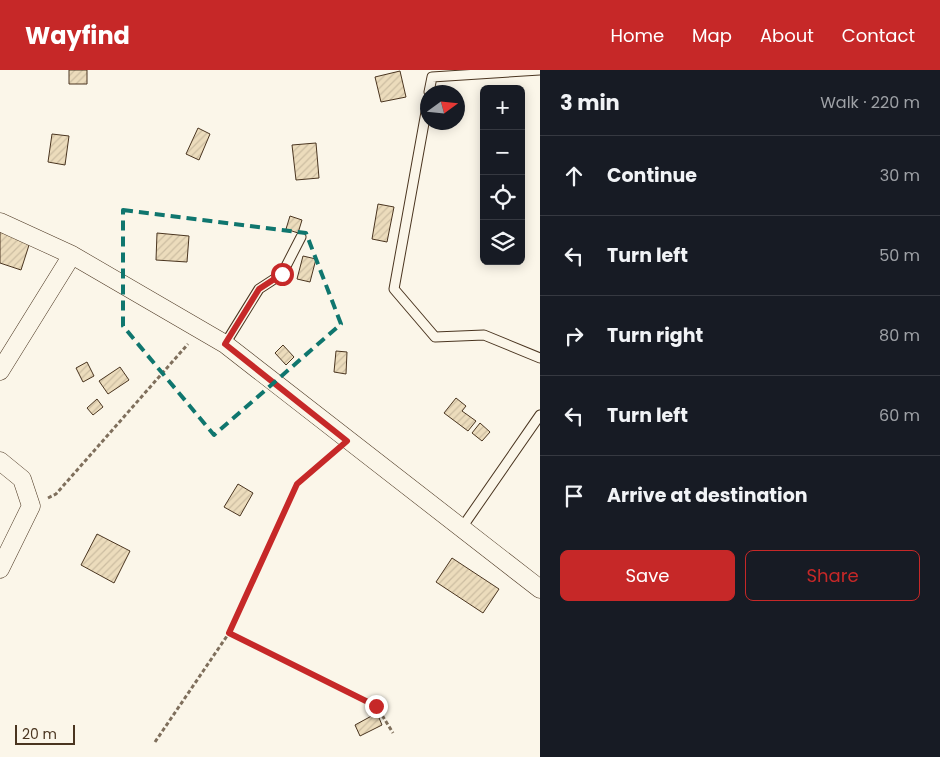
<!DOCTYPE html>
<meta charset="utf-8">
<style>
:root{--surface:#171b24;--page:#242831;--text:#f1f3f6;--muted:#9ea1a6;--line:#363941;--accent:#c62828}
body{margin:0;font-family:Poppins,sans-serif;background:var(--page);color:var(--text)}
.controls{position:absolute;right:15px;top:15px;display:grid;overflow:hidden;border-radius:8px;box-shadow:0 2px 12px #0003}
.controls button{width:45px;height:45px;display:grid;place-items:center;padding:0;border:0;border-bottom:1px solid var(--line);background:var(--surface);color:var(--text);font:25px sans-serif}
.compass{position:absolute;left:420px;top:15px;width:45px;height:45px;border-radius:50%;background:var(--surface);box-shadow:0 2px 12px #0003;rotate:75deg}
.scale{position:absolute;left:15px;bottom:12px;width:60px;box-sizing:border-box;padding-left:5px;border:2px solid #4a3520;border-top:0;font-size:14px;line-height:18px;white-space:nowrap;color:#4a3520;-webkit-text-stroke:4px #fbf6e9;paint-order:stroke}
.stop{position:absolute;width:15px;height:15px;margin:-11px;border:4px solid #c62828;border-radius:50%;background:#fff}
.stop.end{background:#c62828;border-color:#fff;box-shadow:0 1px 5px #0008}
.list{margin:0;padding:0;list-style:none}
h2{display:flex;justify-content:space-between;align-items:center;height:65px;margin:0;padding:0 20px;font-size:21px}
h2 small{font-size:16px;font-weight:400;color:var(--muted)}
.list li{display:grid;grid-template-columns:32px 1fr auto;gap:15px;align-items:center;box-sizing:border-box;height:80px;padding:0 20px;border-top:1px solid var(--line)}
.list b{display:block;font-size:19px;white-space:nowrap}
.list em{font-size:16px;font-style:normal;color:var(--muted)}
.actions{display:flex;gap:10px;padding:15px 20px}
.actions a{flex:1;padding:11px 0;border:1px solid var(--accent);border-radius:8px;text-align:center;font-size:18px;color:var(--accent)}
.actions .main{background:var(--accent);color:#fff}
.icon{flex:none;width:28px;height:28px;fill:none;stroke:currentColor;stroke-width:2;stroke-linecap:round;stroke-linejoin:round}
.map{position:relative;flex:none;width:540px;height:687px;overflow:hidden}
header{display:flex;align-items:center;gap:30px;box-sizing:border-box;height:70px;padding:0 25px;background:var(--accent);color:#fff}
header strong{font-size:24px}
nav{display:flex;gap:28px;margin-inline-start:auto;font-size:18px}
main{display:flex}
aside{flex:1;background:var(--surface)}
.map>svg:first-child{display:block}
.building{fill:url(#building-hatch);stroke:#4a3520}
.lines{fill:none;stroke-linecap:round;stroke-linejoin:round}
.service-casing{stroke:#4a3520;stroke-width:11}
.minor-casing{stroke:#4a3520;stroke-width:19}
.path{stroke:#7f6f5c;stroke-width:3;stroke-dasharray:4 2.5;stroke-linecap:butt}
.service{stroke:#fbf6e9;stroke-width:9}
.minor{stroke:#fbf6e9;stroke-width:18}
.route{stroke:#c62828;stroke-width:6}
.marked{fill:none;stroke:#0f766e;stroke-width:4;stroke-dasharray:10 6;stroke-linejoin:round}
</style>
<header>
<strong>Wayfind</strong>
<nav><a>Home</a><a>Map</a><a>About</a><a>Contact</a></nav>
</header>
<main>
<div class="map">
<svg width="540" height="687" viewBox="0 0 540 687">
<defs>
<pattern id="building-hatch" width="6" height="6" patternUnits="userSpaceOnUse" patternTransform="scale(1.25)"><rect width="6" height="6" fill="#ecdcbc"/><path d="M-1 1l2-2M0 6l6-6M5 7l2-2" fill="none" stroke="#ccbda1"/></pattern>
</defs>
<rect width="100%" height="100%" fill="#fbf6e9"/>
<!-- building -->
<path class="building" d="M69 0H87V14H69Z
M400 1 406 27 381 32 375 7Z
M198 58 210 64 199 90 186 84Z
M52 64 69 66 65 95 48 92Z
M316 73 319 108 296 110 292 75Z
M378 134 394 137 387 172 372 169Z
M290 146 302 150 298 163 286 159Z
M0 162 30 172 21 200 0 193Z
M157 163 189 166 187 192 156 190Z
M303 186 316 189 310 212 297 209Z
M283 275 294 287 286 295 275 283Z
M336 281 347 282 346 304 334 302Z
M87 292 94 306 83 312 76 298Z
M120 297 129 310 108 324 99 311Z
M456 328 466 336 462 341 476 351 468 361 444 343Z
M97 329 103 337 93 345 87 338Z
M480 353 490 362 482 371 472 363Z
M238 414 253 423 240 446 224 437Z
M97 464 130 481 114 513 81 495Z
M452 488 499 519 483 543 436 512Z
M377 643 382 655 360 666 355 655Z"/>
<g class="lines">
<!-- service casing -->
<g class="service-casing">
<path id="service" d="M429 22 432 7 540 0
M428 31 394 219 435 267 484 265 540 288
M225 274 259 219 282 204 301 167
M461 459 540 345"/>
</g>
<!-- minor casing -->
<g class="minor-casing">
<path id="minor" d="M0 152 72 185 225 274 540 519
M0 301 72 185
M0 391 22 409 31 436 0 499"/>
</g>
<!-- path -->
<path class="path" d="M48 428 56 424 188 274
M229 563 377 637 393 663
M155 672 229 563 297 414 334 382"/>
<!-- service -->
<use href="#service" class="service"/>
<!-- minor -->
<use href="#minor" class="minor"/>
</g>
<g class="lines">
<!-- route -->
<path class="route" d="M282 204 259 219 225 274 347 371 297 414 229 563 376 636"/>
</g>
<!-- marked area -->
<path class="marked" d="M123 140 306 163 341 254 214 365 123 256Z"/>
</svg>
<div class="controls">
<button>+</button>
<button>−</button>
<button><svg class="icon" aria-label="locate" viewBox="0 0 24 24"><circle cx="12" cy="12" r="6"/><path d="M12 2v4M12 18v4M2 12h4M18 12h4"/></svg></button>
<button><svg class="icon" aria-label="layers" viewBox="0 0 24 24"><path d="M12 4l9 5-9 5-9-5zM3 14l9 5 9-5"/></svg></button>
</div>
<svg class="compass" viewBox="-18 -18 36 36"><path d="M0-13l5 13h-10z" fill="#e53935"/><path d="M0 13l5-13h-10z" fill="#9ea1a6"/></svg>
<div class="scale">20 m</div>
<div class="stop" style="left:282px;top:204px"></div>
<div class="stop end" style="left:376px;top:636px"></div>
</div>
<aside>
<h2>3 min<small>Walk · 220 m</small></h2>
<ul class="list">
<li><svg class="icon" aria-label="ahead" viewBox="0 0 24 24"><path d="M12 20V5M6 11l6-6 6 6"/></svg><div><b>Continue</b></div><em>30 m</em></li>
<li><svg class="icon" aria-label="left" viewBox="0 0 24 24"><path d="M17 20v-9H6M10 6l-5 5 5 5"/></svg><div><b>Turn left</b></div><em>50 m</em></li>
<li><svg class="icon" aria-label="right" viewBox="0 0 24 24"><path d="M7 20v-9h11M14 6l5 5-5 5"/></svg><div><b>Turn right</b></div><em>80 m</em></li>
<li><svg class="icon" aria-label="left" viewBox="0 0 24 24"><path d="M17 20v-9H6M10 6l-5 5 5 5"/></svg><div><b>Turn left</b></div><em>60 m</em></li>
<li><svg class="icon" aria-label="arrive" viewBox="0 0 24 24"><path d="M6 21V4h12l-3 4 3 4H6"/></svg><div><b>Arrive at destination</b></div></li>
</ul>
<div class="actions"><a class="main">Save</a><a>Share</a></div>
</aside>
</main>
